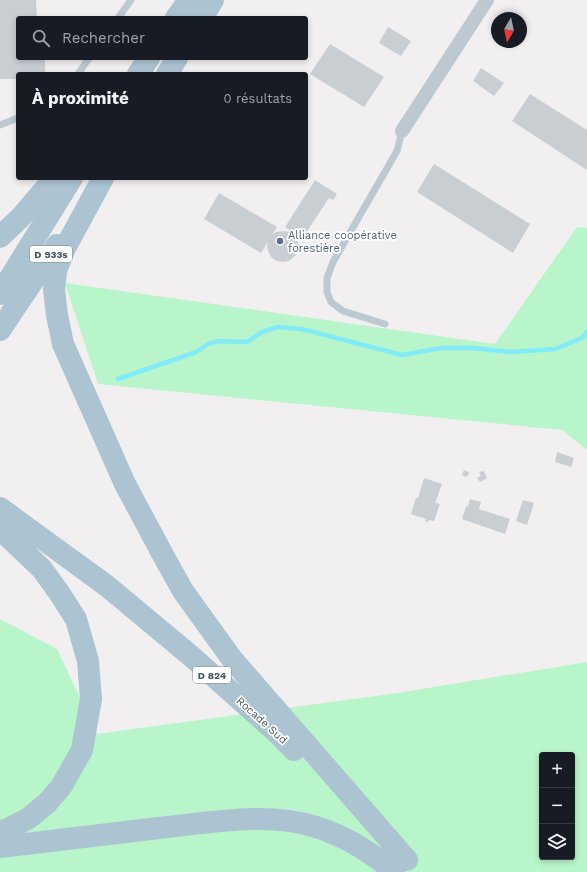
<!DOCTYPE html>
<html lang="fr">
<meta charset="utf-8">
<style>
:root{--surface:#171b24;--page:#242831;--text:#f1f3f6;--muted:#9ea1a6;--line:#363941}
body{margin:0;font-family:"Work Sans",sans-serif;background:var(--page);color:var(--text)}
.controls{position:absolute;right:12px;bottom:12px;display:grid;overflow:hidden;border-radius:4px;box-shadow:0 2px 6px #0003}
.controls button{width:36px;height:36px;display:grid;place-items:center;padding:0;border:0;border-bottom:1px solid var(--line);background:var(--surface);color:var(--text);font:20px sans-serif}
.compass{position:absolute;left:491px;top:12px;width:36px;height:36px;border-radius:50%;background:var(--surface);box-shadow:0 2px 6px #0003;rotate:189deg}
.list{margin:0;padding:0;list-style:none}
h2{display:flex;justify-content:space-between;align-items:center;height:52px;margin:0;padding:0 16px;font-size:17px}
h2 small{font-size:13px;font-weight:400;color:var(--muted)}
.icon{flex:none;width:22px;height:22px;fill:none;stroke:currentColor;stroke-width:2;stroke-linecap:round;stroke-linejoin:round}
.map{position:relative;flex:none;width:587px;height:872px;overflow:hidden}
.search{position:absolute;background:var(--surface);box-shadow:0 2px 6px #0003;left:16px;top:16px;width:292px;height:44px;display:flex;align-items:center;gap:10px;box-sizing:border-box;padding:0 14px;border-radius:4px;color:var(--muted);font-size:15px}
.panel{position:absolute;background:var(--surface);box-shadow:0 2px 6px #0003;left:16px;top:72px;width:292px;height:108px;border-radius:4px}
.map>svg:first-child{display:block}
.green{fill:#b9f5ca;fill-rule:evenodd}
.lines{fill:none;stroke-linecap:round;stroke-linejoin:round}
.stream{stroke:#81ebf7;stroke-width:4.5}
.building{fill:#c9ced3}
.service{stroke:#bcc9d1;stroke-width:7}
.minor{stroke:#bcc9d1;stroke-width:14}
.primary{stroke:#acc3d2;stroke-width:22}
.service-dot{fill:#5c6f8a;stroke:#fff;stroke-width:1.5}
.labels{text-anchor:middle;stroke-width:3.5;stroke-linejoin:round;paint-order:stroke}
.shield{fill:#fff;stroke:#7d8990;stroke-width:1}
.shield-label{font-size:10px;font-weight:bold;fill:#455660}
.service-label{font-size:11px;fill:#4e5e75;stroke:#fff;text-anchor:start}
.street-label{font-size:11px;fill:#455660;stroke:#fff}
</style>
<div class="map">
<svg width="587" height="872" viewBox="0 0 587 872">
<rect width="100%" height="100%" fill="#f2eff0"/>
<!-- green -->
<path class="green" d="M577 227 587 228V450L562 430 98 384 65 283 495 344Z
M0 619 57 649 97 734 397 693 587 662V872H0ZM542 755H572V857H542Z"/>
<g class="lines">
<!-- stream -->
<path class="stream" d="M118 379 196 352 208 344 219 341 247 342 262 332 278 327 302 329 402 355 441 348H473L511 352 555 349 582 338 587 332"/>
</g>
<!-- building -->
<path class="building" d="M0 0H36L37 18H18V58L45 59V74H18V79H0Z
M388 27 411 41 401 56 379 43Z
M330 44 384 77 364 107 310 74Z
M481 68 504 83 494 96 473 81Z
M530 94 587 130V170L512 121Z
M434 164 530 224 513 253 417 192Z
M315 180 337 194 333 200 329 198 302 239 285 227Z
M219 193 277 227 272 235 276 232 284 231 289 232 293 234 296 237 299 246 298 251 296 255 289 261 283 262 277 261 272 258 269 253 267 247 268 242 261 253 204 219Z
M557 452 574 458 571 467 555 462Z
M464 470 469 472 467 477 462 475Z
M484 471 487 478 480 482 477 478 481 476 479 472Z
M424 478 442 484 435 503 440 504 434 521 429 520 428 522 425 521 426 519 411 514 416 498H418Z
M470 499 481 502 479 509 510 519 505 534 462 519 466 507 468 506Z
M523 500 534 503 527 525 516 521Z"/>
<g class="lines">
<!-- service -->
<path class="service" d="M118 18 131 0
M78 74 89 58
M0 125 18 118
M385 324 343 311 331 302 327 292V278L333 262 397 151 402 131"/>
<!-- minor -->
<path class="minor" d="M402 131 487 0"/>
<!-- primary -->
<path class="primary" d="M176 18 189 0
M202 18 213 0
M138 74 149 58
M167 74 177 58
M103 178 64 250 56 271 54 290 57 315 63 344 125 484 163 555 183 591 232 659 407 860
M0 237 21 217 54 178
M0 294 72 178
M0 330 57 245
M0 508 107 586 191 656 275 731 294 750
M0 529 42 569 60 594 76 619 88 661 91 699 82 750 61 787 47 803 29 818 6 830 0 831
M0 847C53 841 106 834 159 828 210 823 267 811 316 827 329 831 342 837 355 844 368 852 383 861 394 872"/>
</g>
<!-- markers -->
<circle class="service-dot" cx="280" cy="241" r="4"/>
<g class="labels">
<!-- shield labels -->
<g class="shield">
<rect x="30" y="246" width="42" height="16" rx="3"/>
<rect x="193" y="667" width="38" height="16" rx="3"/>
</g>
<g class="shield-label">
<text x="51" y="258">D 933s</text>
<text x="212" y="679">D 824</text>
</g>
<!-- service labels -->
<g class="service-label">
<text x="288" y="239">Alliance coopérative<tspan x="288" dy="13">forestière</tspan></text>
</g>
<!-- street labels -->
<g class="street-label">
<text transform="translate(262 720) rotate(42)" y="4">Rocade Sud</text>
</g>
</g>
</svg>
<div class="controls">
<button>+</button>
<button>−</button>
<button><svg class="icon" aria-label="layers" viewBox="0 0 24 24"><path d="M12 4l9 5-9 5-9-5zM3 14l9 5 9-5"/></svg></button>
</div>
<svg class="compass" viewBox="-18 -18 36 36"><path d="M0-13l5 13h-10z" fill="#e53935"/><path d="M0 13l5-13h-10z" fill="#9ea1a6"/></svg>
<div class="search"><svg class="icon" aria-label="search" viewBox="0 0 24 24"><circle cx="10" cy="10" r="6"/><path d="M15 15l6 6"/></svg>Rechercher</div>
<section class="panel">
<h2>À proximité<small>0 résultats</small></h2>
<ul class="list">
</ul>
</section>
</div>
